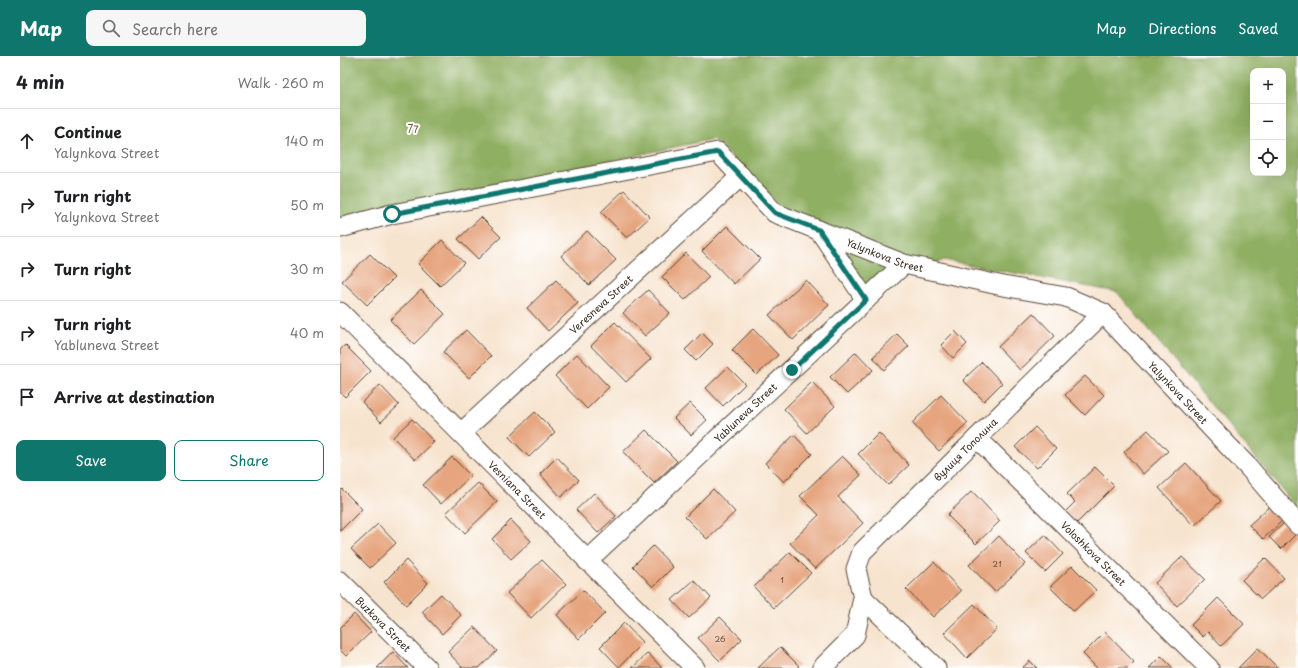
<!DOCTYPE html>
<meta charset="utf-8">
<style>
:root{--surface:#fff;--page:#f6f6f6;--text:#202124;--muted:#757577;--line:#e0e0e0;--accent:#0f766e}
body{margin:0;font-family:"Playpen Sans",sans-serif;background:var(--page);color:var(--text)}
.controls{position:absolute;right:12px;top:12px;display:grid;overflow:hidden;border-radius:8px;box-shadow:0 4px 16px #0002}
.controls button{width:36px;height:36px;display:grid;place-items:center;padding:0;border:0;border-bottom:1px solid var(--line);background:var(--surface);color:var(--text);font:20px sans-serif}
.stop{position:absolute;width:12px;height:12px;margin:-9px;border:3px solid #0f766e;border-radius:50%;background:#fff}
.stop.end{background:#0f766e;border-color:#fff;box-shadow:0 1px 4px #0008}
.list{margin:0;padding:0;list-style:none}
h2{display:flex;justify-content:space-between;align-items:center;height:52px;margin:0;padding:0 16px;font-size:17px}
h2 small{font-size:13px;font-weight:400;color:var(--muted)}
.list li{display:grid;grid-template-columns:26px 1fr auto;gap:12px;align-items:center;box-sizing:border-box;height:64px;padding:0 16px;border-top:1px solid var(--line)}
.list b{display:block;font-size:15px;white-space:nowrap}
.list p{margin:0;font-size:13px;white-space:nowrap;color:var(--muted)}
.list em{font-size:13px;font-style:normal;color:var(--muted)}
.actions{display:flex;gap:8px;padding:12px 16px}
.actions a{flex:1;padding:9px 0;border:1px solid var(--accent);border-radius:8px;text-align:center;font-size:14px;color:var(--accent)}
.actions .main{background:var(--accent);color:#fff}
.icon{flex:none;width:22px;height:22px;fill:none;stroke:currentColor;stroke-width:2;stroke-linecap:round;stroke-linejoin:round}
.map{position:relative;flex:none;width:958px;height:612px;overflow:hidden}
header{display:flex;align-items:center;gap:24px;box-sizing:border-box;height:56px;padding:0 20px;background:var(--accent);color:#fff}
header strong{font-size:19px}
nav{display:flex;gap:22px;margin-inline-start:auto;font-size:14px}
.search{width:280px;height:36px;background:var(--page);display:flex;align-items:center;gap:10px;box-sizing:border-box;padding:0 14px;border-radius:8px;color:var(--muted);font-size:15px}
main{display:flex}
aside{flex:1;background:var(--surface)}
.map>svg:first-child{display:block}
.forest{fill:#8faf62;stroke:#656c40;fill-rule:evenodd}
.building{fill:#e6a57f}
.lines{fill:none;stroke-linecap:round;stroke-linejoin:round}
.street-casing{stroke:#574639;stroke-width:21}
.street{stroke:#fff;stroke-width:19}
.route{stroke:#0f766e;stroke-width:5}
.labels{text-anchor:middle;stroke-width:4;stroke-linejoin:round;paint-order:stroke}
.number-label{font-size:8px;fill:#664936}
.park-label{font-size:10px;fill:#5f5a37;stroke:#fff}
.street-label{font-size:10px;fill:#3b2a1e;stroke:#fff}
</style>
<header>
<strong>Map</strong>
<div class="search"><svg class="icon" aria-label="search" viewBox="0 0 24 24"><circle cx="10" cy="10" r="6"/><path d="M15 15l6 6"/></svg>Search here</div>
<nav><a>Map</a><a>Directions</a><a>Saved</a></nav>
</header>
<main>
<aside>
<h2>4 min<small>Walk · 260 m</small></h2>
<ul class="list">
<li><svg class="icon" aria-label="ahead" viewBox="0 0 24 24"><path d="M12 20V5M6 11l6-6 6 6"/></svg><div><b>Continue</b><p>Yalynkova Street</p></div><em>140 m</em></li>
<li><svg class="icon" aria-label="right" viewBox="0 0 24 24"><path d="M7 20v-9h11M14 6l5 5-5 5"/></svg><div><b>Turn right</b><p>Yalynkova Street</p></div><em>50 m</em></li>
<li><svg class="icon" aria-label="right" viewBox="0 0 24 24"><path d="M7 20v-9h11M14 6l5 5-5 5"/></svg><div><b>Turn right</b></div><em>30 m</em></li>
<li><svg class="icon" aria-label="right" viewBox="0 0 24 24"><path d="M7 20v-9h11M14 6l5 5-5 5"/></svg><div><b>Turn right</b><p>Yabluneva Street</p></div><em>40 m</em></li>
<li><svg class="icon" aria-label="arrive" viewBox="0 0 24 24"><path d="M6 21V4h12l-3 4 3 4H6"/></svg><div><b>Arrive at destination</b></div></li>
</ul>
<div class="actions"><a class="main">Save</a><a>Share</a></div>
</aside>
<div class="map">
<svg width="958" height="612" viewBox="0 0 958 612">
<rect width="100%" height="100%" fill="#fff"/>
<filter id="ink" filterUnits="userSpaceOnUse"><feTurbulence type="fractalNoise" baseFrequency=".025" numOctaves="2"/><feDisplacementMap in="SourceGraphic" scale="8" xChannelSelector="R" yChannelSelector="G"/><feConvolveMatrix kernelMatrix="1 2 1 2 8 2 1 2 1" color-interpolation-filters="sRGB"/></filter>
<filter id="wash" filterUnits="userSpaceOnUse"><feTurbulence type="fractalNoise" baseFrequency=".012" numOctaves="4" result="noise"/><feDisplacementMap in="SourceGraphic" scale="16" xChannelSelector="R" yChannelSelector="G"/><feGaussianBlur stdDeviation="0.9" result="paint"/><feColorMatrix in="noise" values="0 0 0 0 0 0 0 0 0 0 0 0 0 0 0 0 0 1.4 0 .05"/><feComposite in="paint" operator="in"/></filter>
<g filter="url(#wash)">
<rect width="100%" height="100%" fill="#f7e4cf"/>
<!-- forest -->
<path class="forest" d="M0 0H958V453L777 236 604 204 525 236 373 83 0 162ZM913 15H943V117H913Z"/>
<g id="blocks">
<!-- building -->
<path class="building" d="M284 134 310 161 287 182 261 156Z
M141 161 161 181 138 203 118 183Z
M387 170 420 203 394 228 362 195Z
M247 175 276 204 249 229 221 200Z
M102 184 124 207 100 230 78 208Z
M346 197 369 221 345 244 322 221Z
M30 198 54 222 27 249 2 225Z
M216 224 238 247 208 275 187 252Z
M466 224 489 249 453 284 429 259Z
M81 234 105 258 74 288 50 264Z
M308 234 330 257 305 280 283 257Z
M693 257 715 280 680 314 658 291Z
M275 266 311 303 286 326 251 290Z
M413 273 438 299 417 319 392 294Z
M126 274 151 300 129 322 103 296Z
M615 275 627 288 613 302 601 289Z
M362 277 373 288 356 305 345 294Z
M557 278 569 290 544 314 533 301Z
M5 289 31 315 5 341 0 336V294Z
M516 296 533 314 507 338 490 321Z
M237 298 269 331 247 353 215 320Z
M642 306 662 327 644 345 623 324Z
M388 311 405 328 383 350 366 332Z
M745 320 764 339 745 359 725 339Z
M472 326 495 350 467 377 444 353Z
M40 329 59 349 41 366 22 346Z
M601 339 628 367 599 395 572 367Z
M350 347 367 364 351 379 334 362Z
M195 356 215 376 189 401 169 381Z
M72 363 94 386 75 404 53 381Z
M695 371 716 393 697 412 675 391Z
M306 374 337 405 314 427 283 396Z
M808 374 828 395 803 418 784 396Z
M539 377 569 409 548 429 518 398Z
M454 379 472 398 444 426 425 407Z
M502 400 521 419 498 441 523 467 475 513 450 487 479 459 460 440Z
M112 401 131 420 101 448 83 429Z
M217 401 239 424 221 441 200 418Z
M846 407 881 445 854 470 819 432Z
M755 411 774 430 734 470 722 459 735 446 727 438Z
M138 427 157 446 125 477 106 457Z
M2 433 22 453 0 475V435Z
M373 433 395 456 367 483 345 461Z
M632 435 660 465 636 488 607 459Z
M254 437 276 460 258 477 236 454Z
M930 450 943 464 923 483 909 469Z
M171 464 191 485 171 503 152 483Z
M944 467 955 479 941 493 929 481Z
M38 468 56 487 30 512 11 493Z
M705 479 723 498 705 516 686 497Z
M659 480 685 508 655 536 629 509Z
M313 490 333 511 313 531 293 510Z
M450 496 471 517 434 552 414 531Z
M842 501 865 523 837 550 815 527Z
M925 502 944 522 921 543 902 524Z
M66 504 88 527 66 549 44 526Z
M202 504 226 528 191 562 167 537Z
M594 506 621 535 593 561 566 533Z
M732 510 756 534 734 555 710 531Z
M354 524 371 542 349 562 332 544Z
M243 534 265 557 239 583 217 559Z
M101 538 121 559 102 578 82 556Z
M878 542 904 568 881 590 868 576 863 581 851 569Z
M634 548 657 573 627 602 604 577Z
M14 558 31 576 6 600 0 594V572Z
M380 561 402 583 380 605 358 582Z
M284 567 303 587 279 611 260 591Z
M134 571 157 595 139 612H123L108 596Z
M765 576 794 606 788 612H757L743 598Z
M440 591 459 610 456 612H418Z
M918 592 938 612H898Z
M53 596 68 612H37Z
M308 597 322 612H292Z
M821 600 833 612H809Z
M690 605 697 612H682Z"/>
</g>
</g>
<g filter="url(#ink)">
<use href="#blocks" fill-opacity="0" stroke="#574639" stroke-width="1"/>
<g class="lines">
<!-- street casing -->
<g class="street-casing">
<g id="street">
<path id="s1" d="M0 172 52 158 378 96 435 157 564 208 663 230 726 241 763 257 909 412 958 469"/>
<path d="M479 174 526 244"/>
<path id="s2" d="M0 256 355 612"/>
<path id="s3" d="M121 377 401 120"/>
<path id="s4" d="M637 382 869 612"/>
<path id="s5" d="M247 505 564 208"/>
<path id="s6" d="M0 525 87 612"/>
<path d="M523 542 596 612"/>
<path id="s7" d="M482 612 515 579 523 542 516 513 522 496 763 257"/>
</g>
</g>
<!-- street -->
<use href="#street" class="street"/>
</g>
</g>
<g class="lines" filter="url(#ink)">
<!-- route -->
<path class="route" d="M52 158 378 96 435 157 479 174 526 244 452 314"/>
</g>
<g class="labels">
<!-- number labels -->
<g class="number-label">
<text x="657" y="511">21</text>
<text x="442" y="527">1</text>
<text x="380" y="586">26</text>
</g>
<!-- park labels -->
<g class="park-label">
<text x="73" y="77">77</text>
</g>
<!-- street labels -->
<g class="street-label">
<text dy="4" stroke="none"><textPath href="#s1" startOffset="587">Yalynkova Street</textPath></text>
<text dy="4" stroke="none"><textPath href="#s3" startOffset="190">Veresneva Street</textPath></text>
<text dy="4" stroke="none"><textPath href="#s1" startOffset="923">Yalynkova Street</textPath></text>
<text dy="4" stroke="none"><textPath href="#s5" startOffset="217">Yabluneva Street</textPath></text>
<text dy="4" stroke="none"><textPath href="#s7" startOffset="278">вулиця Тополина</textPath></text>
<text dy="4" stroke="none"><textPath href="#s2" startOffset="251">Vesniana Street</textPath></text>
<text dy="4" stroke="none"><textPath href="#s4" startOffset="164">Voloshkova Street</textPath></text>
<text dy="4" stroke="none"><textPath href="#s6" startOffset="61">Buzkova Street</textPath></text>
</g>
</g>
</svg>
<div class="controls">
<button>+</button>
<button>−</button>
<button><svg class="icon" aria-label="locate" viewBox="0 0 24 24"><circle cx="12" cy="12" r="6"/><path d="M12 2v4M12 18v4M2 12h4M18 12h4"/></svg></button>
</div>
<div class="stop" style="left:52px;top:158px"></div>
<div class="stop end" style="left:452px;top:314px"></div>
</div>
</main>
